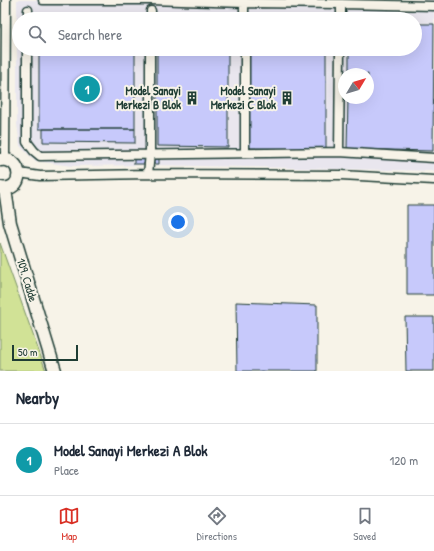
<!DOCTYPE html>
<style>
:root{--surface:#fff;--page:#f6f6f7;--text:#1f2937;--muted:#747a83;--line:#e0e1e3;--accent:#d93025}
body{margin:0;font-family:"Patrick Hand",sans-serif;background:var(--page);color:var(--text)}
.compass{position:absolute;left:338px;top:68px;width:36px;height:36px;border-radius:50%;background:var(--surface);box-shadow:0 4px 16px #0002;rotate:52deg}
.scale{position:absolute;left:12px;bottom:10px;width:66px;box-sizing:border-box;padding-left:4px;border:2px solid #1f3d34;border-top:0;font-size:11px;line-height:14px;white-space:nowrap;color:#1f3d34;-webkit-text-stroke:3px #f7f3e8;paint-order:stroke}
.you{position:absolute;left:178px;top:222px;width:14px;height:14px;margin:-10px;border:3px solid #fff;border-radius:50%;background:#1a73e8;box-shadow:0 0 0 6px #1a73e833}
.badge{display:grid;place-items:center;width:26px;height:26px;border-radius:50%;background:var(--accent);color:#fff;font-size:13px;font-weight:700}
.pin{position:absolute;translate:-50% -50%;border:2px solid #fff;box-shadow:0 1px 4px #0006}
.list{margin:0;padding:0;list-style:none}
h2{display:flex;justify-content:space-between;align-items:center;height:52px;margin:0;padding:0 16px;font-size:17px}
h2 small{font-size:13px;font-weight:400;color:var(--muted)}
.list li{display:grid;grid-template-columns:26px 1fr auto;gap:12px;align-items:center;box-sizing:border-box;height:72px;padding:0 16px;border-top:1px solid var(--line)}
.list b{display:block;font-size:15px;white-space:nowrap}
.list p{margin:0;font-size:13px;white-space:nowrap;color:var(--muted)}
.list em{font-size:13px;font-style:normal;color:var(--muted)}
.icon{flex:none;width:22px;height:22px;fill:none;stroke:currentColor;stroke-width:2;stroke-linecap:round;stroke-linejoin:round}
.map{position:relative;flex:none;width:434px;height:371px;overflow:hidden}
.search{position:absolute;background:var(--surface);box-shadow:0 4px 16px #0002;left:12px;right:12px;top:12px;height:44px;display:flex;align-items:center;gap:10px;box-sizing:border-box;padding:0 14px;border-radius:22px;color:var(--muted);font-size:15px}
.sheet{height:124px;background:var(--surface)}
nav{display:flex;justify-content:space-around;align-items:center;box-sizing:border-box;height:56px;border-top:1px solid var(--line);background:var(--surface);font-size:11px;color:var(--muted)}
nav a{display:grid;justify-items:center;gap:2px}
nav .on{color:var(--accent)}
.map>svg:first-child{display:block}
.built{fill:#e9e6ee;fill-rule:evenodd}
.green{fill:#d1e296;stroke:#789065}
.building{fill:#c7c9fb;stroke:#1f3d34}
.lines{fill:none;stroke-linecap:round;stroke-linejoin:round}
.street-casing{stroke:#1f3d34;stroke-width:11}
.secondary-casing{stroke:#1f3d34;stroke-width:15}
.street{stroke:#f7f3e8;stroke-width:8}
.secondary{stroke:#f7f3e8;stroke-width:12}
.labels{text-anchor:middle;stroke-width:4;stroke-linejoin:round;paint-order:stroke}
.poi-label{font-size:12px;font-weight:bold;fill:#1f3d34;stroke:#f7f3e8;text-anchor:end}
.street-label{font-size:12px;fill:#1f3d34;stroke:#f7f3e8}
</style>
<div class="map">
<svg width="434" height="371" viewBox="0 0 434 371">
<rect width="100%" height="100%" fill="#f7f3e8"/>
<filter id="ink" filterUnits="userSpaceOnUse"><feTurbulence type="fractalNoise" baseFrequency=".025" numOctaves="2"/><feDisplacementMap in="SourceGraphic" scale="8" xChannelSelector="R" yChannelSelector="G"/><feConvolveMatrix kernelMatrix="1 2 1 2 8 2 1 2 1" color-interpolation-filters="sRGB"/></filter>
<g filter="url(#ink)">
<!-- built -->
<path class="built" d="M17 0H434V171L149 165 72 166 35 161 20 146 17 124ZM19 19H415V49H19ZM344 74H368V98H344Z"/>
<!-- green -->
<path class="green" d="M0 243 46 371H0Z"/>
<!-- building -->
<path class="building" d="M39 16H135V19H39Z
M157 18 228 19H157Z
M250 18 327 19H250Z
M415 24H434L433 151 347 149 348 98H368V74H349V49H415Z
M39 49H135V129H39Z
M157 49H228V147L157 146Z
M249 49H326V149L248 148Z
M43 129H135V143L43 142Z
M134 159H159V164H134Z
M407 205H434V295H407Z
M236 302 317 305V371H237Z
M405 317H434V371H406Z"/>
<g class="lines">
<!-- street casing -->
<g class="street-casing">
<path id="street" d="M43 0H150L244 3 341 4 434 6
M244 3V19
M28 19V10
M151 19V11
M341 19V4
M27 49V142L34 151 40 156 339 152 434 158
M245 49V153
M339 152 340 49
M5 160 6 0
M19 173 40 176 148 174 341 175 434 180
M148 174 150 153V49"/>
</g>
<!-- secondary casing -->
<g class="secondary-casing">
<path id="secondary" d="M0 160C24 156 25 193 0 188
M5 189 10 223 55 371"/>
</g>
<!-- street -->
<use href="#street" class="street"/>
<!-- secondary -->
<use href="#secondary" class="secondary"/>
</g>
</g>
<!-- icons -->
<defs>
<g id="building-bare" transform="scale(1.08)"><path d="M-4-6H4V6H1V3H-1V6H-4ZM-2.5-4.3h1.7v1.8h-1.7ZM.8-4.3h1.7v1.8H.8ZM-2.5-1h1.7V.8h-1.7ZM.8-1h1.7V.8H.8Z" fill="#1f3d34" stroke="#f7f3e8" stroke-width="2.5" paint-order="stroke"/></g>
</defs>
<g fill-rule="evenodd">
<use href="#building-bare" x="192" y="98"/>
<use href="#building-bare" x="287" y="98"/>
</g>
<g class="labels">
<!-- poi labels -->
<g class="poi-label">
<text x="181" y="95">Model Sanayi<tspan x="181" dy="14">Merkezi B Blok</tspan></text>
<text x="276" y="95">Model Sanayi<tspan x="276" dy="14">Merkezi C Blok</tspan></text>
</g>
<!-- street labels -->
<g class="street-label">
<text transform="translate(27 280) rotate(73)" y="4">109. Cadde</text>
</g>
</g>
</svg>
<svg class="compass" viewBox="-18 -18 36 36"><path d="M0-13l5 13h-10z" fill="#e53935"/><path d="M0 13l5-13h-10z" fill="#747a83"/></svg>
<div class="scale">50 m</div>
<div class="you"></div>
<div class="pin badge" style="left:87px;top:89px;background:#0f9aa8">1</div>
<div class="search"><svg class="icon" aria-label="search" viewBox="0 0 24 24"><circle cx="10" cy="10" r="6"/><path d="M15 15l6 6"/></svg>Search here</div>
</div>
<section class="sheet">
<h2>Nearby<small></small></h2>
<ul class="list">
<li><span class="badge" style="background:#0f9aa8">1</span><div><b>Model Sanayi Merkezi A Blok</b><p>Place</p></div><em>120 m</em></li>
</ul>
</section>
<nav>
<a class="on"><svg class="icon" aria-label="map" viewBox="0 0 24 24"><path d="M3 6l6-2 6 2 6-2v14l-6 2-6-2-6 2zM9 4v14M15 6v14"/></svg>Map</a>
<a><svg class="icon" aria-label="directions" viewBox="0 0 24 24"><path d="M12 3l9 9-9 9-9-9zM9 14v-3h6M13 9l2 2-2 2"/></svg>Directions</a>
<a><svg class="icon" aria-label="saved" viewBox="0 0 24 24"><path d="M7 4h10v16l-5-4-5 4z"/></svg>Saved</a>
</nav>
